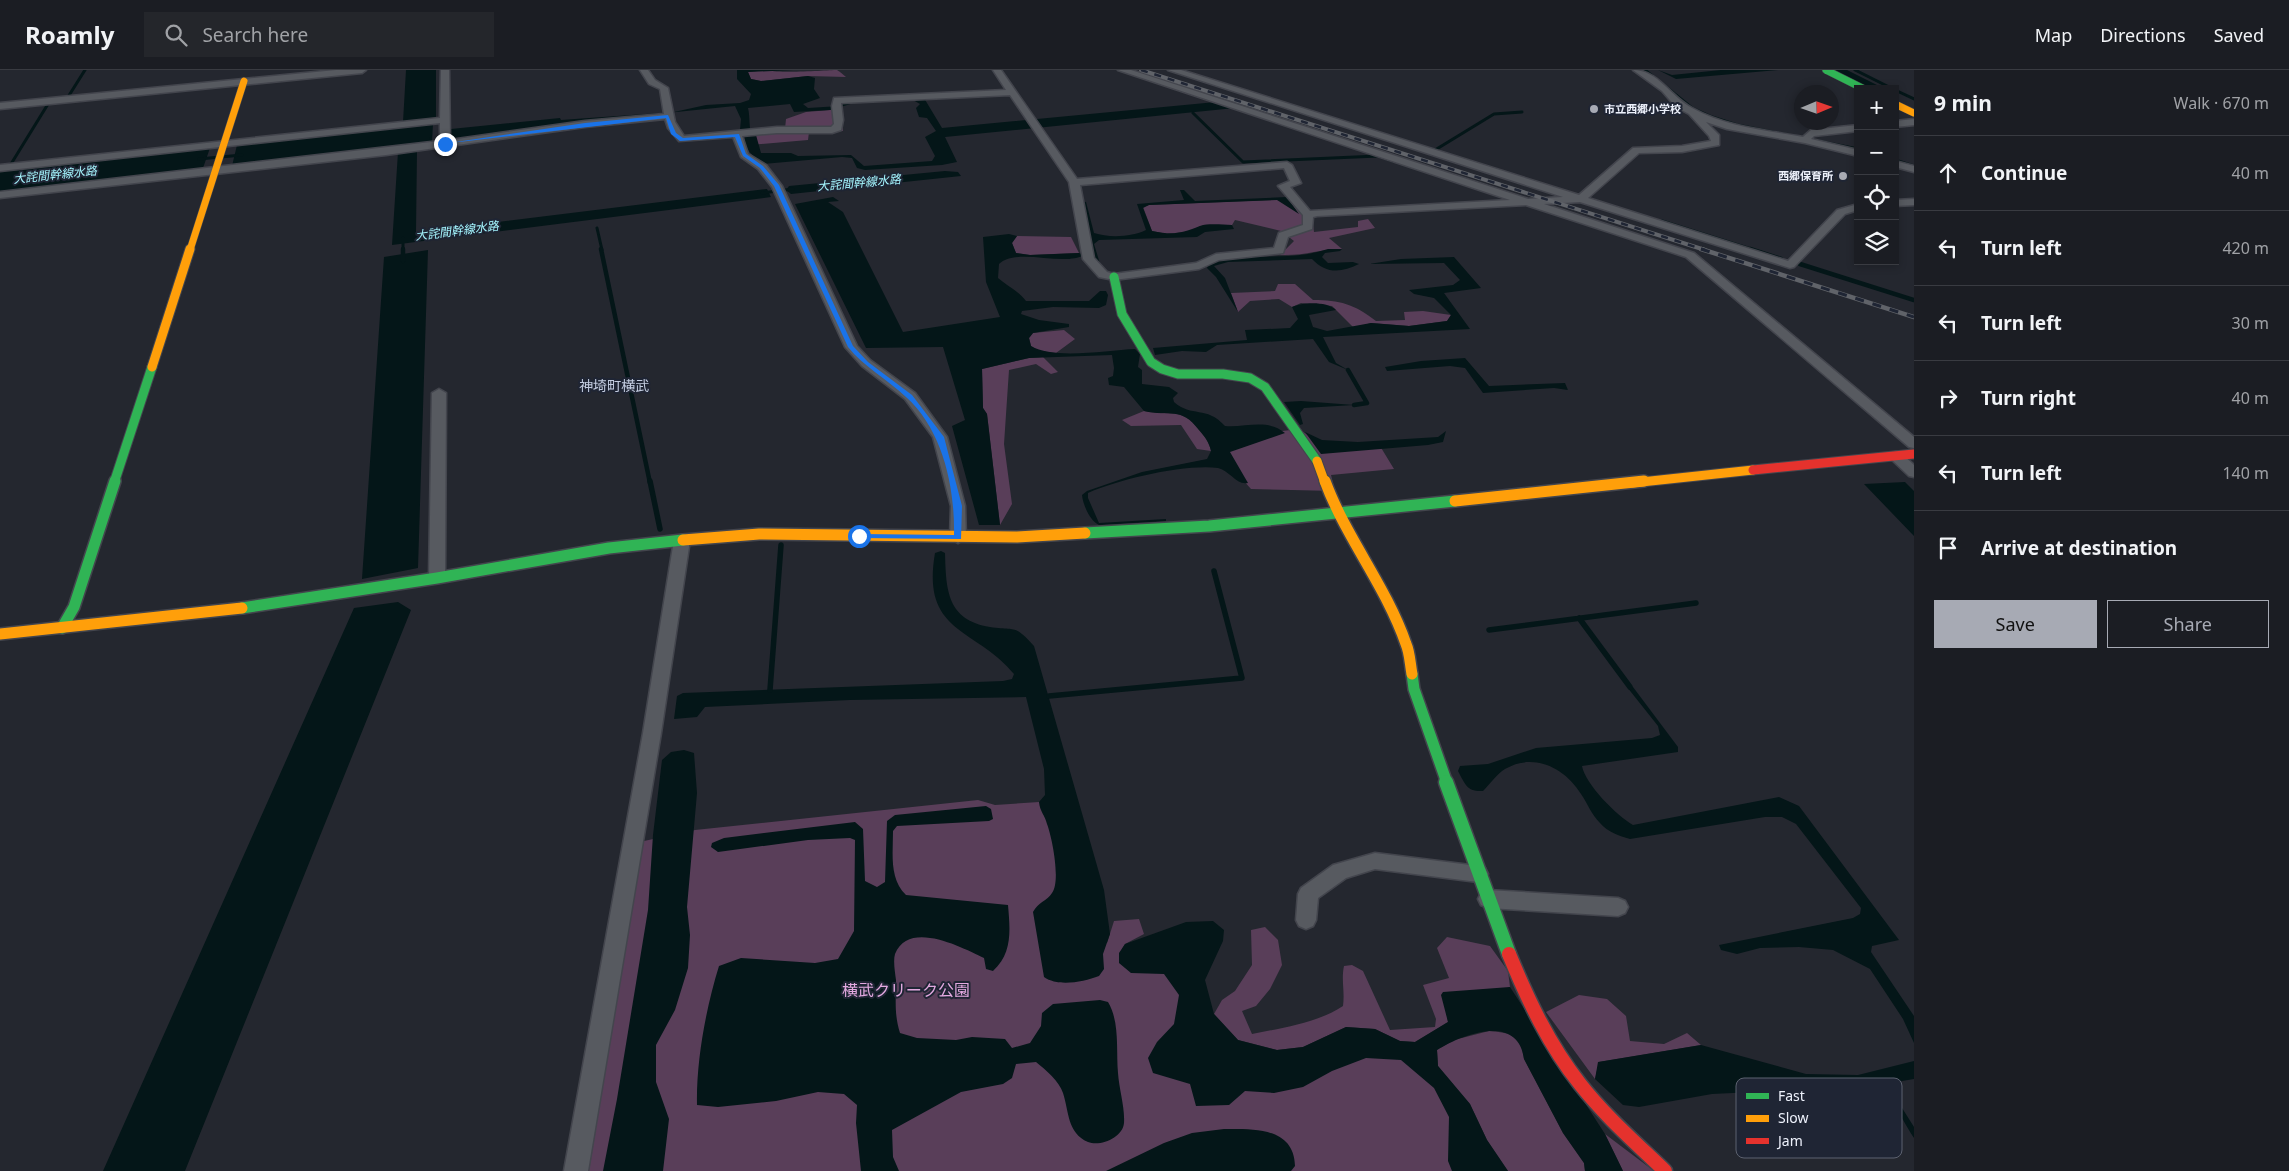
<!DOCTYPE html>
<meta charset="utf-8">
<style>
:root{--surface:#1b1d23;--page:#24262b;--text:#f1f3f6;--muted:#a0a2a6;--line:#393b41;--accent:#a7aab4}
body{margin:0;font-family:"Noto Sans","Noto Sans JP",sans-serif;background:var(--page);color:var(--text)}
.controls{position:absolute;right:15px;top:15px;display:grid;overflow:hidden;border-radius:0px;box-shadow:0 2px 8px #0003}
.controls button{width:45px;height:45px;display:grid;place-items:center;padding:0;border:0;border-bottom:1px solid var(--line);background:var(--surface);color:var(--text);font:25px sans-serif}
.compass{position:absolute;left:1794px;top:15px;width:45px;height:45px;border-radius:50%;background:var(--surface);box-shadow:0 2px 8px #0003;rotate:88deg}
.stop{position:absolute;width:15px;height:15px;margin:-11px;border:4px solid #1a73e8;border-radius:50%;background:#fff}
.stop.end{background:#1a73e8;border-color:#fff;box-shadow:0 1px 5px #0008}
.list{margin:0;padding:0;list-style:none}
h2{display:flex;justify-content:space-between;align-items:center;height:65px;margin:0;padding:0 20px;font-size:21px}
h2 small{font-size:16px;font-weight:400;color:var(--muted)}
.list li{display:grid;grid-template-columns:32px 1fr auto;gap:15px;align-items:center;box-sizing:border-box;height:75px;padding:0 20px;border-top:1px solid var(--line)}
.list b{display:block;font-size:19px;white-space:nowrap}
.list em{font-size:16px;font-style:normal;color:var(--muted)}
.actions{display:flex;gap:10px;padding:15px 20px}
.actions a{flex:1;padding:11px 0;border:1px solid var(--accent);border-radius:0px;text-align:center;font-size:18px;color:var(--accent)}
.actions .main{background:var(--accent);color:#111}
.icon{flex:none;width:28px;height:28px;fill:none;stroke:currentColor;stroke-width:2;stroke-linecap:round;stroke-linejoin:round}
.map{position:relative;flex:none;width:1914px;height:1101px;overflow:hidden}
header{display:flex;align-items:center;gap:30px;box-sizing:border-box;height:70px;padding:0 25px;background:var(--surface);border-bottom:1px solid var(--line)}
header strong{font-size:24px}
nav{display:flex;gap:28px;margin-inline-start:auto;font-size:18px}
.search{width:350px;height:45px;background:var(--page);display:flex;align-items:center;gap:12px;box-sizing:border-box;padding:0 18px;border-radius:0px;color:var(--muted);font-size:19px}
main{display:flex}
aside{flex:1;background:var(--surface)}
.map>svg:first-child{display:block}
.green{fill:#593e59}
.water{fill:#041618;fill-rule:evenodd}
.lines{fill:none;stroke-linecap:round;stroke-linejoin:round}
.stream-far2{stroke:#041618;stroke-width:3}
.stream-far1{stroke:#041618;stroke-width:4.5}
.stream{stroke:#041618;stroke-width:5.5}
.street-casing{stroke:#43454d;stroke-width:3}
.fast-far3-casing{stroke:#43454d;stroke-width:8}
.fast-far2-casing{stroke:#43454d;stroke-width:11}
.fast-far1-casing{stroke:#43454d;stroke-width:14}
.fast-casing{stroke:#43454d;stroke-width:17}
.slow-far2-casing{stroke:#43454d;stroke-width:8}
.slow-far1-casing{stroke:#43454d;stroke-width:11}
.slow-casing{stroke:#43454d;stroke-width:14}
.jam-far1-casing{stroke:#43454d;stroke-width:11}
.jam-casing{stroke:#43454d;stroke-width:17}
.street{fill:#575a60;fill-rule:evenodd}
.fast-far3{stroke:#30b455;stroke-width:7}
.fast-far2{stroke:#30b455;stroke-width:9}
.fast-far1{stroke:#30b455;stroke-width:11}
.fast{stroke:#30b455;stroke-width:14}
.slow-far2{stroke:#ff9f0a;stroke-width:7}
.slow-far1{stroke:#ff9f0a;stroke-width:9}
.slow{stroke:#ff9f0a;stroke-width:11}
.jam-far1{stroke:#e5322d;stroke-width:9}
.jam{stroke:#e5322d;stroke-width:14}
.rail-far1-casing{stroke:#606369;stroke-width:4}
.rail-casing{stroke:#606369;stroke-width:4.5}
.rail-far1{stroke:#1f2534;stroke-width:2.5;stroke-dasharray:7;stroke-linecap:butt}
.rail{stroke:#1f2534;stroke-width:3;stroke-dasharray:9;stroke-linecap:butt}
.route{fill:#1a73e8}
.poi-dot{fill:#a7aab4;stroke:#1f2534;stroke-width:2}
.labels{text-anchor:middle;stroke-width:4;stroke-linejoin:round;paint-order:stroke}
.far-poi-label{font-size:11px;font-weight:bold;fill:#edf1fb;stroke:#1f2534;text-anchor:start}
.far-water-label{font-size:12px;font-style:italic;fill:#a4f4fd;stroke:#1f2534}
.far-quarter-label{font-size:14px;fill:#c4cde1;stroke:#1f2534}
.near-park-label{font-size:16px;fill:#e3a9e0;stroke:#1f2534}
.key{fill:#1f2534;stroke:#5d6270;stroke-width:1}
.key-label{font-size:14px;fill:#edf1fb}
</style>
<header>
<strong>Roamly</strong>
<div class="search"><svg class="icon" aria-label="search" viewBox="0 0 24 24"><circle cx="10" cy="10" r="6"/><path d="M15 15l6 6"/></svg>Search here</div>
<nav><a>Map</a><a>Directions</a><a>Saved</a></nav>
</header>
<main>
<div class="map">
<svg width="1914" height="1101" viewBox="0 0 1914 1101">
<rect width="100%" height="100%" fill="#24272f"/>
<!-- green -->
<path class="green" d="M767 0C782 4 827 0 837 0 841 2 843 5 846 7L808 6 761 11 751 9 748 2Z
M842 39 843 61 809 62 808 70 750 75 747 61 785 59 786 49 806 42Z
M1297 129 1311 142 1314 162 1358 157V151L1368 149 1375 158 1329 168 1342 179C1320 179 1305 186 1280 185L1294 171 1281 161 1235 150 1232 155 1200 156 1192 161 1167 164 1152 161 1143 137 1149 135Z
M1017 166 1071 167 1079 183 1030 185 1016 183 1012 173Z
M1278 214H1295L1313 230C1340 230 1354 234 1376 251L1405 250 1404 242 1423 241 1451 245 1447 251 1409 256 1371 253 1354 258 1332 236 1301 233 1292 237 1279 229 1250 231 1238 242 1231 223 1275 221Z
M1064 260 1075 269 1056 283 1039 281 1031 276 1029 268 1033 263Z
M1043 287 1058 302 1051 304 1036 294 1009 300 1004 374 1012 434 1000 455 987 344 983 338 982 299 1029 288Z
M1144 341C1170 347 1181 336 1199 360 1205 367 1209 372 1211 381L1197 379 1181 355 1131 356 1122 350Z
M1299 359 1326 378 1380 376 1394 399 1331 405 1335 421 1251 419 1225 390 1224 368Z
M978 730 995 735 1039 732 1063 749 1107 873 1114 851 1139 849 1144 864 1125 874 1122 879 1178 883 1207 993 1368 970 1418 991 1457 1038 1477 1101H587L610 952 644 771 695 760Z
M1265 857 1278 870 1282 895 1270 919 1256 936 1242 941 1252 964C1282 958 1317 953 1343 936 1345 921 1341 910 1344 896L1352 895 1363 901 1390 960 1435 957 1436 949 1423 915 1449 908 1437 878 1447 867 1490 876 1508 901 1510 917 1446 940 1448 952 1415 972 1400 971 1375 959 1346 957 1303 977 1277 980 1238 970 1214 944 1222 930 1235 921 1252 895 1251 860Z
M1579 925 1607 929 1626 946 1630 971 1664 974 1687 963 1701 975 1599 992 1595 1009 1546 942Z
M1489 961C1511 963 1521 965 1524 989L1563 1063 1584 1093 1585 1101H1508L1487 1070 1470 1034 1438 996 1437 980 1454 970Z
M1605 1064 1654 1101H1623Z"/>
<!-- water -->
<path class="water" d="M406 0H436V49L403 52Z
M737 0H793L748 2 751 9 761 11 808 6 815 8 814 19 820 28 803 34 808 38 840 36 841 33 846 31 924 28 942 58 1216 32 1235 38 945 67 957 92 942 95 865 100 857 98 852 88 842 87 763 94C750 84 743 78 745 63L740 60 741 49 735 36 598 50 451 70V59L560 48 561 50 674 42 706 35 740 33 749 30 751 24 737 9ZM913 30 920 34 916 38 919 47 927 48 936 61 925 67 935 86 932 91 864 96 851 85 798 86 791 83H761L756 65 751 64C749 56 750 46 748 38L790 34 794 42 830 40 854 33Z
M1658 0 1672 5 1721 0H1778L1676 9Z
M1835 0H1847L1885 19H1873Z
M433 54 432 72 232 96 237 75Z
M210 78 203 98 0 122V101Z
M417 80 416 162 767 119 771 127 392 175 398 82Z
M945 101 958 102 961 106 791 124 786 120 789 116Z
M1180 120H1184L1195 131 1287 127 1299 144 1277 130 1149 135 1143 138 1152 161C1173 165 1180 164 1200 156 1209 153 1223 155 1232 155L1234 159 1205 162 1197 167 1099 170 1094 174 1101 197 1092 184 1080 131 1086 132 1094 163C1109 168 1132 167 1146 160L1137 134 1184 130Z
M833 127 839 131 828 132 843 142 903 262 1000 247 986 212 983 167 1009 164 1017 166 1012 173 1016 183 1030 185 1079 183 1084 185C1063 197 1017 177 999 194L998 208C1007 216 1020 222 1026 231H1089L1100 221H1106L1108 225 1106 235 1099 238 1053 237 1022 241 1021 244 1039 250 1069 254V257L1033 263 1029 268 1031 276C1054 290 1108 280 1135 279L1140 284 1138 297 1142 300V314L1169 317 1178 323 1173 328 1174 332C1192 348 1206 335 1225 356 1245 358 1267 348 1285 363L1230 382 1248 413C1237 416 1229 400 1218 398 1184 394 1120 409 1088 423V428L1099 453 1166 449V451L1099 455C1090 451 1083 435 1082 425L1087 421 1142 402 1207 389 1211 381C1209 372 1205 367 1199 360 1181 336 1170 347 1144 341L1124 317 1109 315 1108 308 1113 306 1114 298 1112 285 1029 288 982 299 983 338 987 344 1000 455H979L952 356 965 350 943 277 866 278 795 134Z
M1328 179H1342L1340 181 1325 183 1322 187 1328 193 1353 192 1359 194C1341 203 1326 204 1312 189L1228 192 1214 196 1225 208 1238 242 1216 207 1207 198 1209 192C1248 182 1290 192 1328 179Z
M428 180 418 498 362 509 384 187Z
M1454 187 1481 218 1444 223 1470 259 1323 267 1336 293 1348 300 1329 292 1313 269 1217 275 1206 282 1182 281 1155 285 1153 278 1247 270 1245 260 1290 258 1298 249 1292 237C1303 232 1327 231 1336 240L1309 245 1313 257 1327 261 1371 253 1409 256 1447 251 1451 245 1434 228 1414 224 1409 220 1453 215 1460 210 1444 193 1369 194 1401 189Z
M1465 288 1489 316 1565 313 1568 320 1554 318 1483 323 1465 298 1450 296 1387 301 1385 297 1421 291Z
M1301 331 1354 335 1304 338 1300 343 1303 354 1300 355 1284 332Z
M1446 361 1443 372 1428 375 1321 384 1305 362 1322 370 1358 372 1438 367Z
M1905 412 1914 421V466L1864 414Z
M941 481 945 483C946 520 947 550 990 557 1017 561 1014 554 1034 576L1104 820 1110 864 1103 884 1104 899 1099 906C1083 912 1058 917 1044 907L1033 842C1038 832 1047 831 1052 823 1061 811 1052 767 1047 754 1045 745 1040 742 1039 732L1045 725 1044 699 1026 627 850 630 705 637 697 647 674 649 677 626 683 623 1003 611 1012 609 1014 604C975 557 921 564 935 483Z
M398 532 411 540 185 1101H103L354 538Z
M1627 617H1633L1678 677V682L1582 696C1585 714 1617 746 1633 755L1779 727 1799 736 1899 870 1872 876 1871 882 1914 946V973L1903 949 1870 899 1833 880 1799 877 1760 878 1737 884 1721 880 1719 875 1853 848 1860 844 1861 838 1796 754 1782 747H1765L1630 769C1619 766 1608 762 1600 753 1591 744 1588 734 1581 724 1565 698 1534 682 1505 699 1497 704 1490 714 1483 721 1467 722 1465 714 1458 701L1460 696 1488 694 1536 678 1652 668 1660 665 1658 656Z
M684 680 694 683 697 723 687 837 690 865 688 898 675 940 656 975V1012L669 1049 663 1101H603L617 1029 648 840 653 765 662 690 671 682Z
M986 736 991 739 993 749 989 751 897 756 893 761C893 784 889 808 906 825L1008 835C1010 859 1013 883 993 901L986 899 984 888C963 878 909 849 895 884 893 891 895 902 896 910 896 930 894 944 900 963L917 968 956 970 972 967 1005 969 1012 978 1030 973 1041 956 1042 943 1053 934 1100 930 1108 932C1120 952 1116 980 1118 1003 1119 1019 1125 1037 1124 1053 1123 1067 1101 1077 1088 1072 1067 1063 1069 1041 1063 1023 1059 1011 1046 1000 1036 992L1016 994 1012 1008 1003 1014 961 1022 892 1060 893 1087 899 1101H861L856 1053 857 1035 844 1024 818 1022 776 1031 718 1037 697 1035C696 991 706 938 719 896L741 888 815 893 838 889 854 861 855 770 850 768 808 770 718 782 711 777 712 773 724 768 855 752 863 759 865 811 877 817 885 812 887 751 895 745Z
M1213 851 1224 860 1223 871 1205 910 1214 944 1238 970 1277 980 1303 977 1346 957 1375 959 1400 971 1415 972 1448 952 1441 925 1443 922 1510 917 1605 1064 1623 1101H1585L1584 1093 1563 1063 1524 989C1518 943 1463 964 1437 980L1438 996 1470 1034 1487 1070 1508 1101H1452L1448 1091 1449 1047 1434 1018 1401 990 1366 988 1332 1001 1303 1017 1274 1023 1245 1021 1229 1035 1196 1036 1190 1014 1153 1003 1148 988 1157 972 1174 954 1179 925 1164 904 1131 903 1119 893V883L1125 874 1186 852Z
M1701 975 1806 1004 1858 1005 1914 991V1009L1896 1012 1892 1022 1914 1057V1068C1898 1043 1893 1025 1863 1017L1712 1024 1639 1037 1623 1035 1595 1009 1598 992Z
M1224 1059C1254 1059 1294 1057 1295 1096L1291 1101H1106L1164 1073 1192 1063Z"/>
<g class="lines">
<!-- stream-far2 -->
<path class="stream-far2" d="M1645 0 1692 38 1712 47 1737 55 1858 79
M1855 0 1893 19
M1895 20 1914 29
M68 27 85 0
M1193 43 1243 92 1378 86 1393 91
M1435 80 1494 44 1522 42
M199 89 242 85
M1895 90 1914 96
M11 94 48 34
M762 123 793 119
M1662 151 1754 180
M597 158 602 180
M403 168V180"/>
<!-- stream-far1 -->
<path class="stream-far1" d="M403 179V191
M601 179 650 413
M1750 179 1781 189
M1800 194 1914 230
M1348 300 1367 333 1354 335"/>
<!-- stream -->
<path class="stream" d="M650 411 660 459
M1579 548 1630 617
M1489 560 1696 533
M770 620 781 475
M1049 626 1242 608 1214 501"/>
<!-- street casing -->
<g class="street-casing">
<path id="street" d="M336 0H366L362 3 0 39V33Z
M441 0H449L450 70 585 51 664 44 660 19 649 14 640 0H648L655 10 668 18 675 52 684 66 777 57H831L834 54 832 36 834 28 1006 20 993 0H1001L1077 109 1287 92 1292 95 1301 113 1290 117 1310 141 1510 130 1118 0H1131L1528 129 1563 127 1168 0H1181L1579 125 1633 78 1682 76 1711 71 1709 66 1689 44 1676 37 1662 21 1633 0C1658 0 1671 27 1692 38 1726 57 1765 60 1803 67L1811 60 1858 55V61L1814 66 1811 69 1858 80V86L1805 73 1727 59 1706 52 1719 65V75L1682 82 1639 83 1588 128 1788 191 1837 140 1858 134V140L1845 144 1794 197 1790 198 1580 132 1544 134 1694 183 1914 367V378L1909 377 1686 187 1526 135 1317 146 1313 147 1312 159 1288 167 1283 183 1219 190 1199 199 1114 210 1099 207 1083 189 1069 112 1010 25 841 33 843 50 841 60 832 63H777L742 66 748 84 766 95 782 116 857 276 870 290 915 323 947 367 965 436 966 468 958 473 950 468 951 436 933 367 905 329 862 296 845 277 772 117 758 99 741 87 733 67 679 71 668 58 665 49 585 57 386 85 0 128V122L440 71V53L0 101V95L440 48ZM1284 98 1290 111 1278 116 1303 145V155L1279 163 1274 178 1216 184 1196 193 1114 204 1107 202 1094 188 1080 115Z
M1914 49V55L1895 57V51Z
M1895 91 1914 96V102L1895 97Z
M1914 129V135L1895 136V130Z
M439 319 446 323 445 508 443 512H431L429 508 432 323Z
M1896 382 1901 383 1914 395V407L1909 406 1891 389 1889 386 1891 383Z
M682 465 690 470 661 663 588 1101H564L643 663 674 470Z
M1375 783 1478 796 1485 798 1488 804 1485 810 1478 812 1375 799 1346 808 1318 828 1316 850 1313 856 1306 859 1299 856 1296 850 1298 824 1301 818 1333 795Z
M1488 820 1618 828 1625 831 1628 837 1625 843 1618 846 1488 838 1481 835 1478 829 1481 823Z"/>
</g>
<!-- fast-far3 casing -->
<g class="fast-far3-casing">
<path id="fast-far3" d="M1826 0 1864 19"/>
</g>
<!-- fast-far2 casing -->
<g class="fast-far2-casing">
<path id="fast-far2" d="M1114 207 1122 244 1151 292 1162 299 1178 304H1223L1250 308 1265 317 1317 391
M114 413 152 297"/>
</g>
<!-- fast-far1 casing -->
<g class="fast-far1-casing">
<path id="fast-far1" d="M1085 463 1209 456 1455 431
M242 538 437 508 609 478 683 470
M62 558 74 537 115 411
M1412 604 1414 619 1447 713"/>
</g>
<!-- fast casing -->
<g class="fast-casing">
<path id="fast" d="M1446 712 1509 884"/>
</g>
<!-- slow-far2 casing -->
<g class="slow-far2-casing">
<path id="slow-far2" d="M1895 34 1914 43
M190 180 244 11"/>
</g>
<!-- slow-far1 casing -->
<g class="slow-far1-casing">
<path id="slow-far1" d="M152 297 190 179
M1317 391 1325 413
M1632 413 1753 400"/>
</g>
<!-- slow casing -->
<g class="slow-casing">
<path id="slow" d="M1325 411C1346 468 1386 516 1406 574 1410 583 1410 594 1412 604
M1455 431 1644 411
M683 470 759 464 1017 467 1085 463
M0 564 242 538"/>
</g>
<!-- jam-far1 casing -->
<g class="jam-far1-casing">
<path id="jam-far1" d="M1753 400 1914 384"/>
</g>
<!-- jam casing -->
<g class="jam-casing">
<path id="jam" d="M1509 884C1528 930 1549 975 1580 1014 1605 1046 1636 1073 1665 1101"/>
</g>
<!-- street -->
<use href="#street" class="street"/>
<!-- fast-far3 -->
<use href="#fast-far3" class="fast-far3"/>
<!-- fast-far2 -->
<use href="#fast-far2" class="fast-far2"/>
<!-- fast-far1 -->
<use href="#fast-far1" class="fast-far1"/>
<!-- fast -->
<use href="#fast" class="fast"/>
<!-- slow-far2 -->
<use href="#slow-far2" class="slow-far2"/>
<!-- slow-far1 -->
<use href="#slow-far1" class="slow-far1"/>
<!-- slow -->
<use href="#slow" class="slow"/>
<!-- jam-far1 -->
<use href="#jam-far1" class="jam-far1"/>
<!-- jam -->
<use href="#jam" class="jam"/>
<!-- rail-far1 casing -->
<g class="rail-far1-casing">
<path id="rail-far1" d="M1141 0 1705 180"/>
</g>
<!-- rail casing -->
<g class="rail-casing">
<path id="rail" d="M1701 179 1914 247"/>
</g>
<!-- rail-far1 -->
<use href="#rail-far1" class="rail-far1"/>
<!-- rail -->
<use href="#rail" class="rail"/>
</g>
<!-- route -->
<path class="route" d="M668 45 676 63 683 68 739 64 746 84 763 96 779 115 853 276 868 292 912 325 944 367 962 436 961 469 859 468 855 466 859 464 954 465C955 418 943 360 906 327 887 309 864 297 848 277L774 116 760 98 743 86 735 67 680 71 671 64 666 48 442 74 585 53Z"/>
<!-- markers -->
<g class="poi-dot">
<circle cx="1594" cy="39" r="5"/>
<circle cx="1843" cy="106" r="5"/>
</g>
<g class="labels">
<!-- far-poi labels -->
<g class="far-poi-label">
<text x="1604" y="43">市立西郷小学校</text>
<text x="1833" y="110" text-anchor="end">西郷保育所</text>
</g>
<!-- far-water labels -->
<g class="far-water-label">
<text transform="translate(55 105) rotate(-6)" y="4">大詫間幹線水路</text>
<text transform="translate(859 113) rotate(-5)" y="4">大詫間幹線水路</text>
<text transform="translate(457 161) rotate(-7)" y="4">大詫間幹線水路</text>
</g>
<!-- far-quarter labels -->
<g class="far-quarter-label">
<text x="614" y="321">神埼町横武</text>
</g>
<!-- near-park labels -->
<g class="near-park-label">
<text x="906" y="926">横武クリーク公園</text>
</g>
</g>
<!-- legend -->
<rect x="1736" y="1008" width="166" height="80" rx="8" class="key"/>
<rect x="1746" y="1023" width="23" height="6" fill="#30b455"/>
<rect x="1746" y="1045" width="23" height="7" fill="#ff9f0a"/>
<rect x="1746" y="1068" width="23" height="6" fill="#e5322d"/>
<g class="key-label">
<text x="1778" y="1031">Fast</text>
<text x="1778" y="1053">Slow</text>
<text x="1778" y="1076">Jam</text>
</g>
</svg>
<div class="controls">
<button>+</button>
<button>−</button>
<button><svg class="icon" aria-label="locate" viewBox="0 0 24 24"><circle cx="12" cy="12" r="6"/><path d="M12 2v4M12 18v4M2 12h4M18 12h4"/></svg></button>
<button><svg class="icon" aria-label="layers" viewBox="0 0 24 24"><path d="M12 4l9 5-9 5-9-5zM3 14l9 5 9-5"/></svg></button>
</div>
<svg class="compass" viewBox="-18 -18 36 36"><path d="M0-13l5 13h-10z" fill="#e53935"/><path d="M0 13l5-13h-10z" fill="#a0a2a6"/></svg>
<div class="stop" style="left:859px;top:466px"></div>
<div class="stop end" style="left:445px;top:74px"></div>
</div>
<aside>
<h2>9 min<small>Walk · 670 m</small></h2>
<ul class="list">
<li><svg class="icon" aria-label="ahead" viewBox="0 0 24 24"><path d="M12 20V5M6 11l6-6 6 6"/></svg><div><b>Continue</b></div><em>40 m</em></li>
<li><svg class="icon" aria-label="left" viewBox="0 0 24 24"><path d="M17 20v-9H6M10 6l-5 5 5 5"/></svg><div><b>Turn left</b></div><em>420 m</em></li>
<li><svg class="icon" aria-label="left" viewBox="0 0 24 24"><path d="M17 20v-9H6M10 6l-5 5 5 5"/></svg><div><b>Turn left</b></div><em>30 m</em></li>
<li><svg class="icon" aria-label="right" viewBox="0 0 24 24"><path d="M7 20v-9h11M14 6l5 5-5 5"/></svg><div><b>Turn right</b></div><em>40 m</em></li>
<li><svg class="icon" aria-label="left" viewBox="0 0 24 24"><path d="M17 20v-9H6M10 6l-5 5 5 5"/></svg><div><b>Turn left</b></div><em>140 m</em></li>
<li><svg class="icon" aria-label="arrive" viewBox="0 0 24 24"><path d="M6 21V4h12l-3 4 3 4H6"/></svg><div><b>Arrive at destination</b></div></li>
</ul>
<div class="actions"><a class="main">Save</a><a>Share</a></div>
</aside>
</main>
